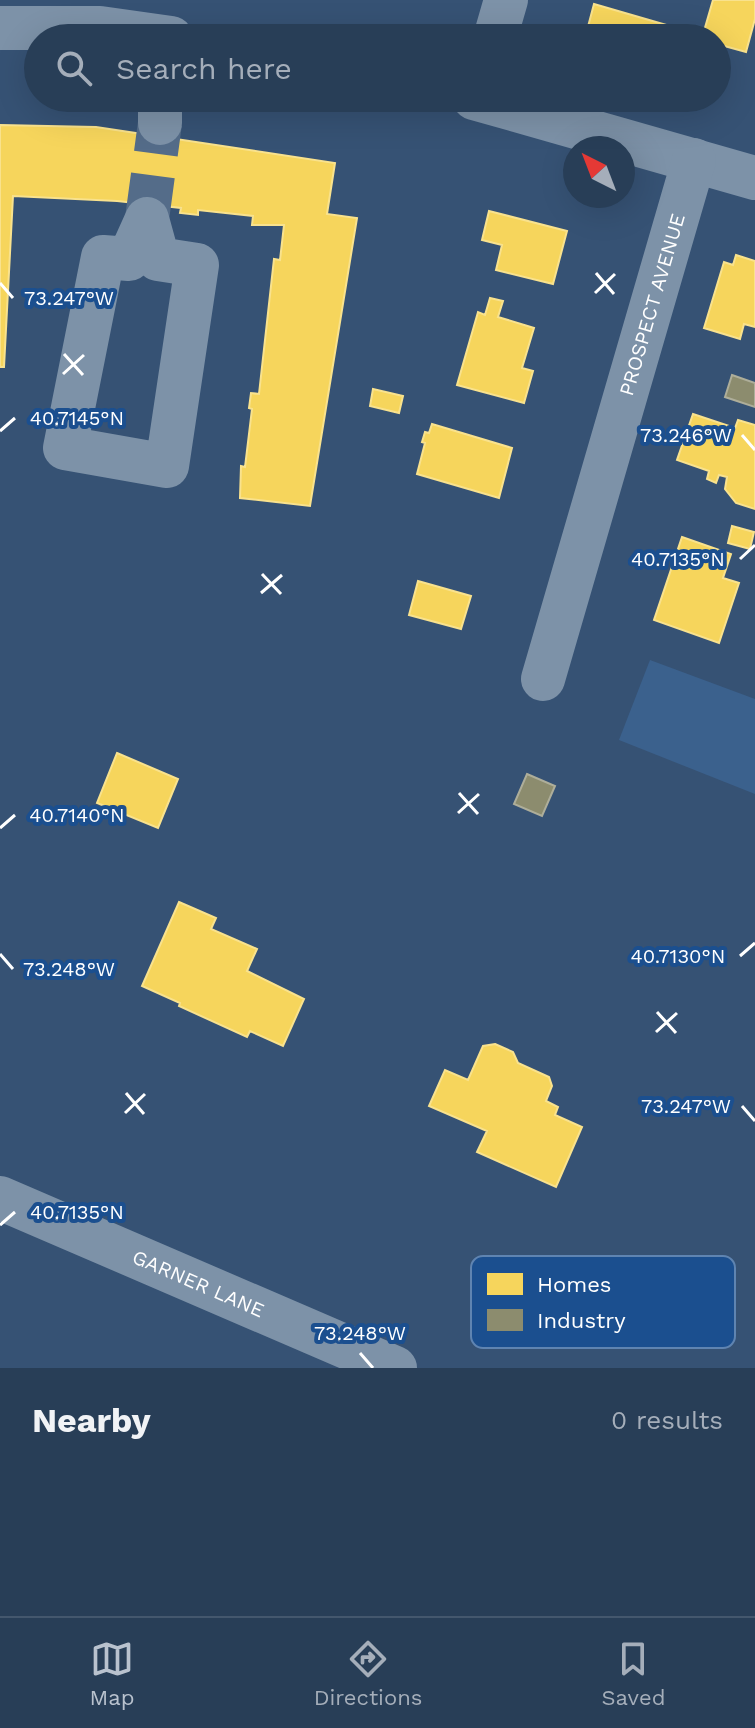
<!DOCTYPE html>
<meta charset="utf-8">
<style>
:root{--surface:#283e57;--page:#30455d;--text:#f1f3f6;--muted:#a5aeba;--line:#44576d;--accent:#b9c2ce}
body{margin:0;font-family:"Work Sans",sans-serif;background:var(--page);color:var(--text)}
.compass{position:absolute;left:563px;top:136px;width:72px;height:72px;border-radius:50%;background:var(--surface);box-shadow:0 8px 32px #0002;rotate:318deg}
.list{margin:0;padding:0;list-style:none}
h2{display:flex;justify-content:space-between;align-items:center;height:104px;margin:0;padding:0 32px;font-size:34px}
h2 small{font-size:26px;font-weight:400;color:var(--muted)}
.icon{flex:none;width:44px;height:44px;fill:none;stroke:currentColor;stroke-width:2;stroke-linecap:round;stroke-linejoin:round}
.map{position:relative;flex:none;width:755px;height:1368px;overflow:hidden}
.search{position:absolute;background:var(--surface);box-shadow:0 8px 32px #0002;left:24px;right:24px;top:24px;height:88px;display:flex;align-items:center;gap:20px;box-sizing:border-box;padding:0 28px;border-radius:44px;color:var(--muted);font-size:30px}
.sheet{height:248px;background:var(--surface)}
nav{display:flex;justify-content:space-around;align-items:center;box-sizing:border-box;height:112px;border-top:2px solid var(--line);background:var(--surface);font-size:22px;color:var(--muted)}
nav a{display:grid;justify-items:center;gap:4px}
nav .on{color:var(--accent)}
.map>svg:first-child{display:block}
.water{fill:#3b618d}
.homes{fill:#f6d55c;stroke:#f9e28d;stroke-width:2}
.industry{fill:#8c8c6e;stroke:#aeae9a;stroke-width:2}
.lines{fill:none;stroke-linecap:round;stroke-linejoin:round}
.minor-tunnel{stroke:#546c89;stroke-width:44;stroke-dasharray:44 22;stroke-linecap:butt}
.minor{stroke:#7d92a8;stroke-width:44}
.ticks{fill:none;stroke:#fff;stroke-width:3}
.labels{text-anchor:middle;stroke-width:8;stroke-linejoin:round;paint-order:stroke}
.street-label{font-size:20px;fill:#fff;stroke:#1b4f8f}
.key{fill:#1b4f8f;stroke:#5f84b1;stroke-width:2}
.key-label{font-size:22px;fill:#fff}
.ticks-label{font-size:20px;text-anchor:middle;fill:#fff;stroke:#1b4f8f;stroke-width:8;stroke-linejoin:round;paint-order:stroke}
</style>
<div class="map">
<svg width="755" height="1368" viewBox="0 0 755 1368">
<rect width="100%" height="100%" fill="#365274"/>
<!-- water -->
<path class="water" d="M650 660 755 699V794L619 740Z"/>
<!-- homes -->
<path class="homes" d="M713 0H755V19L746 52 717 44V38H702Z
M594 4 687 31 685 38H585Z
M0 125 96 127 335 163 327 214 357 218 310 506 240 498 241 466 245 467 252 409 249 408 251 393 259 394 274 259 280 260 284 225H252L253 216 198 210V215L180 213 181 208 117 201 13 196 4 367H0Z
M489 211 567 231 553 284 496 270 502 245 482 240Z
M736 255 755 261V327L744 324 740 339 704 328 724 262 733 265Z
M490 298 503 301 498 317 534 328 522 368 533 371 524 403 457 385 478 312 485 315Z
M373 389 403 396 399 413 370 406Z
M693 414 735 428 738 420 755 425V509L736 503 725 489 727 477 719 475 716 483 707 479 709 471 677 460Z
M432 424 512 448 499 498 417 474 425 443 422 442 425 432 429 433Z
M732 526 754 532 750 549 728 543Z
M682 537 731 554 723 578 739 583 719 643 654 620Z
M418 581 471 596 461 629 409 615Z
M117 753 178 779 158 828 97 803Z
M179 902 216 918 211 929 257 949 247 971 304 999 283 1046 250 1031 247 1037 179 1006 180 1003 142 986Z
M495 1044 513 1052 518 1063 549 1077 552 1086 546 1101 558 1107 555 1115 582 1127 556 1187 477 1152 487 1131 429 1106 445 1070 468 1080 483 1046Z"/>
<!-- industry -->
<path class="industry" d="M732 375 755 383V407L725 397Z
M527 774 555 786 542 816 514 804Z"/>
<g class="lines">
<!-- minor-tunnel -->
<path class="minor-tunnel" d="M147 219 160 123"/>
<!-- minor -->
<g class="minor">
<path d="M0 28H100L171 38"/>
<path d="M495 38 506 0"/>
<path d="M160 98V123"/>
<path d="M474 98 755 178"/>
<path d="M147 219 158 259 197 265 167 466 65 448 103 257 129 259Z"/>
<path id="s1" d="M543 679 694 160"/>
<path id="s2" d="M0 1198 395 1368"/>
</g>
</g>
<!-- ticks -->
<path class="ticks" d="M596 273 614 294M0 283 13 298M595 293 615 274M64 354 83 375M63 374 84 355M0 431 15 418M742 435 755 450M740 559 755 545M262 574 281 594M261 593 282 575M459 793 478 814M458 813 479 794M0 828 15 815M0 954 13 969M740 956 755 943M657 1012 676 1033M656 1032 677 1013M126 1093 144 1114M742 1106 755 1121M125 1113 145 1094M0 1225 15 1212M360 1353 373 1368"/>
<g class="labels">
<!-- street labels -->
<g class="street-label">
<text dy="7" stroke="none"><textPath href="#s1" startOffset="390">PROSPECT AVENUE</textPath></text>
<text dy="7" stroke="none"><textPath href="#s2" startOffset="216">GARNER LANE</textPath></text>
</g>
</g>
<!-- legend -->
<rect x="471" y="1256" width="264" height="92" rx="12" class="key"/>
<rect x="487" y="1273" width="36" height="22" fill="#f6d55c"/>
<rect x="487" y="1309" width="36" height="22" fill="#8c8c6e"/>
<g class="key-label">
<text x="537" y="1292">Homes</text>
<text x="537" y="1328">Industry</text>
</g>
<g class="ticks-label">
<text x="69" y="305">73.247°W</text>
<text x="77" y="425">40.7145°N</text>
<text x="686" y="442">73.246°W</text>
<text x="678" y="566">40.7135°N</text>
<text x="77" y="822">40.7140°N</text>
<text x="678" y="963">40.7130°N</text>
<text x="69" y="976">73.248°W</text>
<text x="686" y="1113">73.247°W</text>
<text x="77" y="1219">40.7135°N</text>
<text x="360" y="1340">73.248°W</text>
</g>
</svg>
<svg class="compass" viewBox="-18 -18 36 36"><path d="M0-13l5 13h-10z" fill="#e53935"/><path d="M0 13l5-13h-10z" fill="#a5aeba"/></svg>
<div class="search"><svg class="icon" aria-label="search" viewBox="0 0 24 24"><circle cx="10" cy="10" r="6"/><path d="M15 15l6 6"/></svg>Search here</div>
</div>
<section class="sheet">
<h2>Nearby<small>0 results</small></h2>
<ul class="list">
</ul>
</section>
<nav>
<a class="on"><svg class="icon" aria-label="map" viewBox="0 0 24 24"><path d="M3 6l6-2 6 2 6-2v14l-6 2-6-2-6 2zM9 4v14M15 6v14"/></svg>Map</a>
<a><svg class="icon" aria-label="directions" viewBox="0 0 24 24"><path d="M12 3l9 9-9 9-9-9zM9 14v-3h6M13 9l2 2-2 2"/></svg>Directions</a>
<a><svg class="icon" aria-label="saved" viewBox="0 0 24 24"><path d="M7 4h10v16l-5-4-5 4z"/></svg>Saved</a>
</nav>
